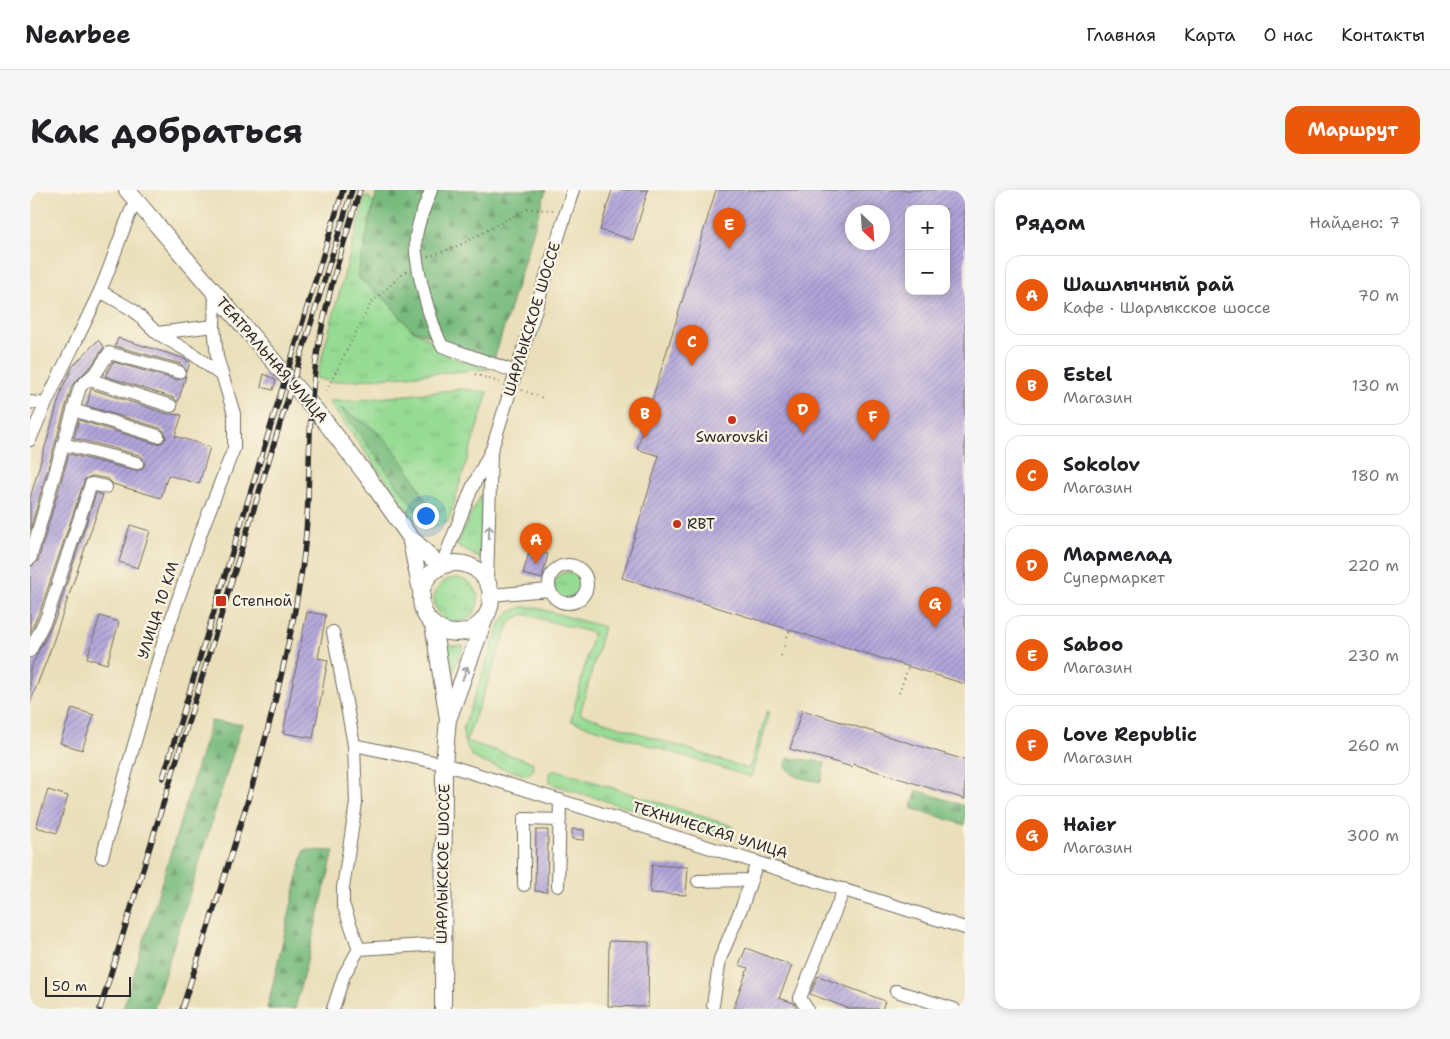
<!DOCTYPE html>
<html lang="ru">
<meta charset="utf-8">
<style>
:root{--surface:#fff;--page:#f6f6f6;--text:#202124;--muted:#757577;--line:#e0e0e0;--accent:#ea580c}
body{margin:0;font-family:"Shantell Sans",sans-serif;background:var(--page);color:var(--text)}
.controls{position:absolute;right:15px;top:15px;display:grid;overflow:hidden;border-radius:10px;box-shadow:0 2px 8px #0003}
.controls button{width:45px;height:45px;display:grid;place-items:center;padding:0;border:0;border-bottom:1px solid var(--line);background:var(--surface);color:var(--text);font:25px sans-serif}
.compass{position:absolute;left:815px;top:15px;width:45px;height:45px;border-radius:50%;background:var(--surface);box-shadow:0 2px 8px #0003;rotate:155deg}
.scale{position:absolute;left:15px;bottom:12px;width:86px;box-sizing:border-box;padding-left:5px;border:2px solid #2b2b2b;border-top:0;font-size:14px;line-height:18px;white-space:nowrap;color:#2b2b2b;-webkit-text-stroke:4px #fcf5e5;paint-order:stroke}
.you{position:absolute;left:395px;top:325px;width:18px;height:18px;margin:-12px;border:4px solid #fff;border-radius:50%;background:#1a73e8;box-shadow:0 0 0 8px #1a73e833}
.badge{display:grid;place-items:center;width:32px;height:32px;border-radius:50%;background:var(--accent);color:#fff;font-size:16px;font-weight:700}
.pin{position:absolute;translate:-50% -41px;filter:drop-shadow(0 1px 2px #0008)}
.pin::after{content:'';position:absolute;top:26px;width:18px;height:15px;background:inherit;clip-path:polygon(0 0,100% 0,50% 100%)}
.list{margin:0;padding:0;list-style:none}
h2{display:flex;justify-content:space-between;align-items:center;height:65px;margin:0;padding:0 20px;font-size:21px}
h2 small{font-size:16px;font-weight:400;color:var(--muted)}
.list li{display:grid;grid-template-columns:32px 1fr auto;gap:15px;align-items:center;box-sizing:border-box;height:80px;margin:0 10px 10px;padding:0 10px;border:1px solid var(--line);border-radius:15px}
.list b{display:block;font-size:19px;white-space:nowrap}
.list p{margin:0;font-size:16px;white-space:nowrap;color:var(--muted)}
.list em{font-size:16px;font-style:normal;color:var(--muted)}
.map{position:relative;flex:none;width:935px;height:819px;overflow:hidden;border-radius:15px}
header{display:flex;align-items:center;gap:30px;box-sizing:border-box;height:70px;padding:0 25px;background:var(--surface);border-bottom:1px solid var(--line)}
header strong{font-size:24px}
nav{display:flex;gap:28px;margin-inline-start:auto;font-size:18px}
.intro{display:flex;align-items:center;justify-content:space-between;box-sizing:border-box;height:120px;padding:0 30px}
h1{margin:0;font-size:35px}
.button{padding:12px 22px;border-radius:15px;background:var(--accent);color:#fff;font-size:18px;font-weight:700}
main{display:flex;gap:30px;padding:0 30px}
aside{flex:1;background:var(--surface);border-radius:15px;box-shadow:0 2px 8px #0003}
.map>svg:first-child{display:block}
.grass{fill:url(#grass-tufts);stroke:#608360;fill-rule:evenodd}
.forest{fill:url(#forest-firs);stroke:#527354}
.building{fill:url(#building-hatch);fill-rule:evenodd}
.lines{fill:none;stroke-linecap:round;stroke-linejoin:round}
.minor-casing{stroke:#6e6a5d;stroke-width:14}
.major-casing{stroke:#6e6a5d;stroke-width:18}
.path{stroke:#6e6a5d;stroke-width:2;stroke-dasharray:1 4;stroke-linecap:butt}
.minor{stroke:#fff;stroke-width:12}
.major{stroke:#fff;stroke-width:16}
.rail-casing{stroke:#2b2b2b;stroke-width:5.5}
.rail{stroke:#fcf5e5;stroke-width:4;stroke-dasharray:11;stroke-linecap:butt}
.oneway{stroke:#a0a0a0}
.poi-dot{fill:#c8321e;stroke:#fcf5e5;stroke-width:2}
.labels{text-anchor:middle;stroke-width:4.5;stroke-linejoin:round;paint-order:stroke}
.street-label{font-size:15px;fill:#2b2b2b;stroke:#fcf5e5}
.poi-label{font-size:15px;fill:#2b2b2b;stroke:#fcf5e5;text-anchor:start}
</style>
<header>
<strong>Nearbee</strong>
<nav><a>Главная</a><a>Карта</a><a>О нас</a><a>Контакты</a></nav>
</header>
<div class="intro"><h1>Как добраться</h1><a class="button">Маршрут</a></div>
<main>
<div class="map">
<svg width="935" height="819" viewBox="0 0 935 819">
<defs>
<pattern id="grass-tufts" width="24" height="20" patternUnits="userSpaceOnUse" patternTransform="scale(1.25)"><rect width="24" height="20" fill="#96db94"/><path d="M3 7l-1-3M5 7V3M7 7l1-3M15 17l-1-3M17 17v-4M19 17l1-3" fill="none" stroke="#81bc80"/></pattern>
<pattern id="forest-firs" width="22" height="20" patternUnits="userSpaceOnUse" patternTransform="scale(1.25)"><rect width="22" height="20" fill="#78bb7e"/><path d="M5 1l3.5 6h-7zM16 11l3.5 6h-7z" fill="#639867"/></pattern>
<pattern id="building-hatch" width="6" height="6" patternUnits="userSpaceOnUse" patternTransform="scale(1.25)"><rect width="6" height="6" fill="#b2a5db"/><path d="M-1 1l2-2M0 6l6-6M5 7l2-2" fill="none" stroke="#9187b2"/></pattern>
</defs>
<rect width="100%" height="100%" fill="#fcf5e5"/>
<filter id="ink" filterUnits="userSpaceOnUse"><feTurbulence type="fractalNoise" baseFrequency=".02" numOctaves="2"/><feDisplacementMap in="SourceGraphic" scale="10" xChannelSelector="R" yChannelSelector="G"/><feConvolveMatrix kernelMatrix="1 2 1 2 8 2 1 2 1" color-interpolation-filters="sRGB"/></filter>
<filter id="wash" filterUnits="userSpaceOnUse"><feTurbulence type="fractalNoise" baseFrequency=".0096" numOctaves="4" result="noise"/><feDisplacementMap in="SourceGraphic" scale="20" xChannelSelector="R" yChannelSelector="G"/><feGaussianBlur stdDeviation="1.12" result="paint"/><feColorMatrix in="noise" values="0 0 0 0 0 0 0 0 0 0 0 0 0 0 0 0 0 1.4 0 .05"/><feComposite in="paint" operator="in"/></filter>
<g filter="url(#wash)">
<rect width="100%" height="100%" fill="#eadfba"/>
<!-- grass -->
<path class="grass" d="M336 5 344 12 328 87 357 111 381 139 402 151 417 166 459 179 302 192 286 188Z
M431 199 458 202 418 332 398 339 383 327 298 211H323ZM311 219 327 228 397 335Z
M452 303 451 369 426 355Z
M524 396a14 14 0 1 1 28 0a14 14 0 1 1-28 0Z
M404 410a22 22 0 1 1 44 0a22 22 0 1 1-44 0Z
M492 417H504L574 437 550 524 719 579 737 521 740 522 721 587 541 531 563 443 493 424 480 432 436 551 502 572 504 579 497 586 452 572 442 566 434 551 433 539 470 433 480 422Z
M416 455 434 456 420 488Z
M527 580 702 636 705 645 700 649 527 596 520 592 519 583Z"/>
<!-- forest -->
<path class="forest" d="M347 0H516L464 170 381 139 357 111 327 87Z
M310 218C326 227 345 238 357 251 377 274 393 303 405 330L397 335Z
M181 531 212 534 124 819H93Z
M758 568 795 572 791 592 766 587 754 576Z
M887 600 935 616V635L881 618Z
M274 660 304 661 265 819H237Z"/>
<g id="blocks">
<!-- building -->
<path class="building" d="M582 0H618L603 50 570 40Z
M686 0H935V494L592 388 629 266 607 259ZM879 19H916V101H879ZM822 22H852V52H822Z
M88 148 153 168 160 172 157 182 151 174 85 156Z
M68 150 74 157 62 175 42 195 0 340V308L32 199 43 176Z
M83 172 147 190 156 186 148 212 144 208 75 186Z
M234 184 246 190 243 200 231 197Z
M61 199 138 224 152 225 145 246 180 257 169 294 138 285 131 308 83 294 78 289 62 286 55 289 10 421 0 442V377L8 371 39 264 105 281 112 279 115 275 113 268 109 265 44 248 49 230 126 254 133 252 136 248 134 241 130 238 57 216Z
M66 303 73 305 19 464 0 513V479L26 427Z
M100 335 120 341 108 378 89 372Z
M500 359 518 364 512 389 493 384Z
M277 422 296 425 288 468 298 470 283 548 253 543Z
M70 426 89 432 77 474 57 468Z
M42 518 64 525 52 560 30 553Z
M772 520 935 570V609L823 574 822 577 760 559Z
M18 600 38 606 27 643 6 637Z
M542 639 554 640V650L542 649Z
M506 640H518L517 702 505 701Z
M622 675 658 677 656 705 620 703Z
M579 751 619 752 618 817 578 816Z
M716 758 762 776 749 808 764 813 767 819H703L718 778 709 775Z
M788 786 855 811 852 819H820L780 804Z"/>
</g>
</g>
<g filter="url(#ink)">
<use href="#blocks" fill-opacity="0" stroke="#6e6a5d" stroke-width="1"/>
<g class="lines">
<!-- minor casing -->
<g class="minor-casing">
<path id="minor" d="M401 0C396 15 387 32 386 48 383 72 401 134 412 156L486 182
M70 101 103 120 127 143 163 164 192 186
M127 143 184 136
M58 189 141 216
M0 212 15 214
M43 220 128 246
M0 250C20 200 46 153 69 103 83 73 91 40 106 10
M33 254 107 273
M0 369 50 197 68 180 79 163 149 182
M519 394a19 19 0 1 1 38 0a19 19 0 1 1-38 0Z
M411 377 442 298 462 259 543 0
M457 391 461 264
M461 405 519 400
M303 442 324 555 326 613 313 698V714L329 759
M0 461 18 424 61 294 76 297
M324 555 414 574 935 738
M72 667 134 450 173 337 204 258V224L187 167 184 136 185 105
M668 691 721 690
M494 695V629L530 630
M528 696 530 610
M866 801 924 819
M683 815 690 769 713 714 727 672
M303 819 314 785 329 759 412 754
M777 819 770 808 814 699"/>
</g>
<!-- major casing -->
<g class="major-casing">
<path id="major" d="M97 0 293 229 337 286 380 347 411 377
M380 347 392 406
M391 408a35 35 0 1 1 70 0a35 35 0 1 1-70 0Z
M403 434 418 529 414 574 413 819
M419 527 455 428"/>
</g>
<!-- path -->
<path class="path" d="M398 67 430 55 497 19 524 20
M445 184 471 193
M492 200 513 208
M296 201 341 113 377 80
M751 466 760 439
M869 503 879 475"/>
<!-- minor -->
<use href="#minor" class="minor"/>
<!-- major -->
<use href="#major" class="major"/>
<!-- rail casing -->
<g class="rail-casing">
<path id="rail" d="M133 588 313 0
M70 819 322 0
M152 819C198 674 249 529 272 379 281 319 277 257 283 197 289 129 310 64 330 0"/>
</g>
<!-- rail -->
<use href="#rail" class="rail"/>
</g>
<!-- one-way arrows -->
<defs><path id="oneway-shaft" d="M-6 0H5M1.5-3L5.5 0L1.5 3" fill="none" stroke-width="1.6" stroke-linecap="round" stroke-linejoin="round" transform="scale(1.25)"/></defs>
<g class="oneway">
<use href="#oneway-shaft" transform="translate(459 342) rotate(-88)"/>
<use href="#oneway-shaft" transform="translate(435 483) rotate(-70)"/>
</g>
</g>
<!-- markers -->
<g class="poi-dot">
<circle cx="702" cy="230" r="5"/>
<circle cx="647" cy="334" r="5"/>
<rect x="185" y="405" width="12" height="12" rx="2.5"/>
</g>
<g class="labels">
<!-- street labels -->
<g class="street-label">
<text transform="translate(502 129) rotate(-73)" y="5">ШАРЛЫКСКОЕ ШОССЕ</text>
<text transform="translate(242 170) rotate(49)" y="5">ТЕАТРАЛЬНАЯ УЛИЦА</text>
<text transform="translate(128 420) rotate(-72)" y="5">УЛИЦА 10 КМ</text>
<text transform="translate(680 640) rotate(17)" y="5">ТЕХНИЧЕСКАЯ УЛИЦА</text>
<text transform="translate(413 674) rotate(-89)" y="5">ШАРЛЫКСКОЕ ШОССЕ</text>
</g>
<!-- poi labels -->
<g class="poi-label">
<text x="702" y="252" text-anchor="middle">Swarovski</text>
<text x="657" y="339">RBT</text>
<text x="202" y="416">Степной</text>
</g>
</g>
</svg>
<div class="controls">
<button>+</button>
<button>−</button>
</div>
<svg class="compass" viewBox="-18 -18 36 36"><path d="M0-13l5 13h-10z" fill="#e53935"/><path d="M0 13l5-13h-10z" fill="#757577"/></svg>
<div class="scale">50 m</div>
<div class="you"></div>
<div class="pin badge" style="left:506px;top:374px">A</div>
<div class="pin badge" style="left:615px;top:248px">B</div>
<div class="pin badge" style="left:662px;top:176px">C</div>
<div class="pin badge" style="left:773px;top:244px">D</div>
<div class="pin badge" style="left:699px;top:59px">E</div>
<div class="pin badge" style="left:843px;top:251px">F</div>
<div class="pin badge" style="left:905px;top:438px">G</div>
</div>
<aside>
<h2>Рядом<small>Найдено: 7</small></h2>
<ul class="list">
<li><span class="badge">A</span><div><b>Шашлычный рай</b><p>Кафе · Шарлыкское шоссе</p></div><em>70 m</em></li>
<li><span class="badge">B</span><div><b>Estel</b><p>Магазин</p></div><em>130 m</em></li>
<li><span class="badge">C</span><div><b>Sokolov</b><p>Магазин</p></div><em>180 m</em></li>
<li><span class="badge">D</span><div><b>Мармелад</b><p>Супермаркет</p></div><em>220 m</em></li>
<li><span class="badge">E</span><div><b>Saboo</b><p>Магазин</p></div><em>230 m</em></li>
<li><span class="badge">F</span><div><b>Love Republic</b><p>Магазин</p></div><em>260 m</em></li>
<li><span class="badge">G</span><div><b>Haier</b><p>Магазин</p></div><em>300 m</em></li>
</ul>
</aside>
</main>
